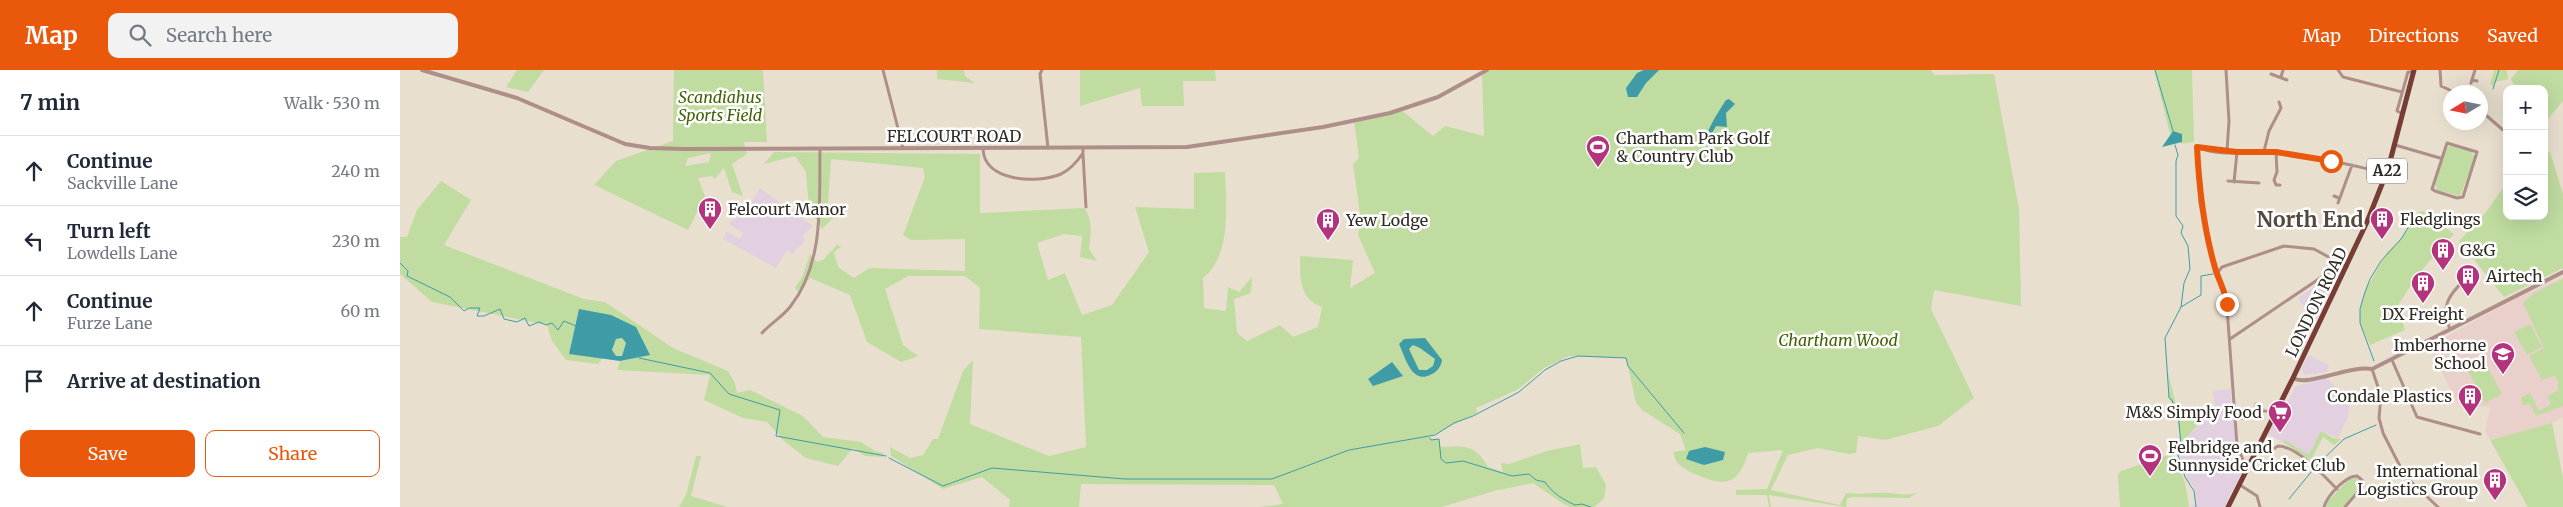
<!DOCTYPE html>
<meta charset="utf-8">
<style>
:root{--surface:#fff;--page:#f2f2f3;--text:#1f2937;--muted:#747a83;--line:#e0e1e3;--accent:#ea580c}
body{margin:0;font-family:Merriweather,serif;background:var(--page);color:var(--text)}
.controls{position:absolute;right:15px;top:15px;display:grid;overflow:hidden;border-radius:10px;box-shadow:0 5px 20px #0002}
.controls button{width:45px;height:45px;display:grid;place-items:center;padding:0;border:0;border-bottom:1px solid var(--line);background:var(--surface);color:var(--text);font:25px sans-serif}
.compass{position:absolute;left:2043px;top:15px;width:45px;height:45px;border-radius:50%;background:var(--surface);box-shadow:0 5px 20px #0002;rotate:260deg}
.stop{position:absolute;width:15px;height:15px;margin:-11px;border:4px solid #ea580c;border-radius:50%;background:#fff}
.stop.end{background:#ea580c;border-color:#fff;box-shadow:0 1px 5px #0008}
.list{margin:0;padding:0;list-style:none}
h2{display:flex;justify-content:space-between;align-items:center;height:65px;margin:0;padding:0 20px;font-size:21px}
h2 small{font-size:16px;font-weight:400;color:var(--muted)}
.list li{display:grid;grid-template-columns:32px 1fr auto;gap:15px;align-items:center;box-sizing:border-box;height:70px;padding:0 20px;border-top:1px solid var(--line)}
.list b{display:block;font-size:19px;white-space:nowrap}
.list p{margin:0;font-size:16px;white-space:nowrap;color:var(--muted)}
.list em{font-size:16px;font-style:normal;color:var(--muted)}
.actions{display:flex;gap:10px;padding:15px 20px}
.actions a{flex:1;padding:11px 0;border:1px solid var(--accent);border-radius:10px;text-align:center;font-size:18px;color:var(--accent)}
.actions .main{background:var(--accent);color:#fff}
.icon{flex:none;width:28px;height:28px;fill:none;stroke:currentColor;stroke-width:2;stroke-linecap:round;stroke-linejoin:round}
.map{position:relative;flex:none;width:2163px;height:437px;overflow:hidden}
header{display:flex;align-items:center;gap:30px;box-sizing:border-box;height:70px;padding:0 25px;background:var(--accent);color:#fff}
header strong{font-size:24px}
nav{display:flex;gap:28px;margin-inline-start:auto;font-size:18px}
.search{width:350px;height:45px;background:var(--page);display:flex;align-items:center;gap:12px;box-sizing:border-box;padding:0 18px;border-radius:10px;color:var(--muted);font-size:19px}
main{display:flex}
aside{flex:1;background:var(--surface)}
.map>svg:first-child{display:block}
.commercial{fill:#e2d0e0}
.education{fill:#ead0cb}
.green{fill:#c0dca1;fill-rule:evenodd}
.water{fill:#3f9ca6;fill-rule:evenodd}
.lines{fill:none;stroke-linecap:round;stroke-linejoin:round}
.stream{stroke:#3f9ca6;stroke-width:1}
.minor{stroke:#ae8e89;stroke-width:3}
.tertiary{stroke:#ae8e89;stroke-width:4}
.trunk{stroke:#763c36;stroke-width:5}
.route{stroke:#ea580c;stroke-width:6}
.labels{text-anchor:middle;stroke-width:5;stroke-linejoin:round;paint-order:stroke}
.shield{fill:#fff;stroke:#6d6b66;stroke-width:1}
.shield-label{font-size:15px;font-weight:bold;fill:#2f2b24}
.park-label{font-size:16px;font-style:italic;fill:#426204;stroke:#fff}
.street-label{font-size:16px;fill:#2f2b24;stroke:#fff}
.poi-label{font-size:16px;fill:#2f2b24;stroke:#fff;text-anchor:start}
.district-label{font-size:21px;font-weight:bold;fill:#52493c;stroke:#fff}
</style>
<header>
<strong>Map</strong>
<div class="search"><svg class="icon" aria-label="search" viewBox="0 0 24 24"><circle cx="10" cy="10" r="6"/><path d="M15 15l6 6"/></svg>Search here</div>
<nav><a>Map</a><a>Directions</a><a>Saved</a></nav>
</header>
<main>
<aside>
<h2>7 min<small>Walk · 530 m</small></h2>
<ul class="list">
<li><svg class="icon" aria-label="ahead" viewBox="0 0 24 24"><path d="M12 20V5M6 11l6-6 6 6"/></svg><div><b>Continue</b><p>Sackville Lane</p></div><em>240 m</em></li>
<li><svg class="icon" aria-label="left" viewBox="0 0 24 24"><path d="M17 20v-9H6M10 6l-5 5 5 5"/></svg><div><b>Turn left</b><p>Lowdells Lane</p></div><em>230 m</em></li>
<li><svg class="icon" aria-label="ahead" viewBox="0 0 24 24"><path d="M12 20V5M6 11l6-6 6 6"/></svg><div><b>Continue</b><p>Furze Lane</p></div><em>60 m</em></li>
<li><svg class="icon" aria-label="arrive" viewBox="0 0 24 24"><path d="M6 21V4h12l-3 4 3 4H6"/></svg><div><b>Arrive at destination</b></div></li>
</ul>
<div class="actions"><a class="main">Save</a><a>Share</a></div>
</aside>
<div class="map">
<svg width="2163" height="437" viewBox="0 0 2163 437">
<rect width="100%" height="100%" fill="#e9dfcf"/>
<!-- commercial -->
<path class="commercial" d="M360 118 413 156 403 165 405 171 392 184 387 180 376 198 323 169 326 161 340 169 343 163 329 154 331 151 348 144 350 134Z
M1935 142 1962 150 1957 162 1929 151Z
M1940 199 1916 250 1912 248 1915 242 1905 238 1898 228Z
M1908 285 1929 295 1927 302 1904 305 1901 299Z
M1926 307 1941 323 1950 327 1948 347 1938 368 1921 361 1909 385 1892 374 1886 371 1884 373 1868 364 1878 344 1884 340 1895 317Z
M1830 319 1837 383 1846 394 1824 437H1789L1796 434 1794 416 1788 411 1776 378 1815 340 1813 321Z"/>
<!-- education -->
<path class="education" d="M2163 207V347L2152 353 2090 370 2085 361 2090 337 2058 334 2029 276 2119 227Z"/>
<!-- green -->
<path class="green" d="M117 0H144L128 22 106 17Z
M274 0H363L367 72H344L347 84 332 94 343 126 332 122 324 98 315 109 312 106 298 108 305 126 288 160 194 115 216 91 273 71ZM311 83 309 92 285 96 288 88Z
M537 0H564L565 6 575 13 537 9Z
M680 0H815L816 11H783L784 36H742L740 18 680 36Z
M1087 0H1531L1534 5 1594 4 1619 139 1621 236 1534 220 1531 239 1574 328 1538 356 1485 370 1458 366 1456 383 1449 384 1418 378 1388 385 1371 420 1440 435 1446 423C1464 425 1474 422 1489 423 1502 424 1503 426 1517 423L1509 428 1451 427 1447 429 1446 437 1369 425 1371 437H1369L1367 425H1336V420L1367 419 1383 380 1348 383C1340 410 1329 418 1302 407 1293 403 1282 399 1276 391L1273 382 1286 380 1280 364 1242 340 1236 333 1226 288 1169 286 1144 298 1117 320 1076 338 1077 343 1029 367 1031 370 1039 369 1041 377C1066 376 1075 374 1088 397L1103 402 1101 393 1109 394 1147 381 1180 374 1183 398 1196 397 1206 415 1204 429 1194 437H1171L1165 435 1133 413 1094 421 1042 437H859L883 434 874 415 681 414 679 437H609L610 430 582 407 543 419 491 386 490 377 510 388 523 385 533 369H538L563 301 573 290 570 354 649 386 686 377 681 267 579 259 580 218 565 206H508L485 219 503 275 518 286 501 292 467 272 450 225 410 208 397 221 395 218 403 205 410 184 417 192 423 190 437 175 441 177 434 182 438 197 454 208 470 198 565 201V169L511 170 503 165 525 107 523 98 431 89 428 134 437 144 422 159 409 137 406 102 395 86 364 94 374 82 580 84V143L684 138C693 149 691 165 689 179L697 191 680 187 682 166 664 164 637 173 648 210 665 203 682 245 712 235 749 182 735 137 794 139V103L825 102C826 135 832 185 803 208L804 238 826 241 828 217 839 222 852 207 851 223 834 229 837 263 847 271 880 255 893 267 918 257 922 237C899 230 900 206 900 186L953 190 950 218 975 203 958 165 961 151 953 94 959 88 954 51 1001 40 1033 66 1045 56 1084 66 1082 4Z
M1754 0H1792L1794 72 1780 74 1782 72 1773 61 1770 64Z
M2094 0H2107L2108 9 2095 12 2094 16 2090 14Z
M2118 0H2163V31L2147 50 2144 48V19H2116L2111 9Z
M2052 75 2071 81 2075 88 2060 126 2037 120 2034 113 2046 78Z
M2144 82H2150L2163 124V198L2104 227 2059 171 2086 142 2107 112V146H2144Z
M41 111 71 130 44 175 184 229 205 232 273 278 328 301 335 313 337 323 350 320 403 346 423 367 461 372 475 381 483 383V387L465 386 453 378 438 396 406 388 384 371 367 352 343 348 304 330 310 305 217 300 220 291 250 285 179 239 169 284 204 287 198 294 166 290 152 271 147 255 32 232 0 204V167H7L17 140Z
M2023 141 2054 164 2019 203 1998 235 2005 260 1970 275 1960 253V239L1965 221 1987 182 2001 169 2019 142Z
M2163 209V336L2136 346 2130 334 2123 335 2121 328 2130 323 2139 341 2151 334 2147 326 2159 320 2157 315 2159 313 2155 306 2142 310 2129 286 2144 278 2123 233 2134 223Z
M2130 254 2142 277 2127 285 2114 262Z
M222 268 226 273 222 286H216L212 281 216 269Z
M2083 289 2102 324 2085 333 2066 298Z
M1768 302 1776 335 1808 344 1781 373 1776 342 1769 328Z
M2074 314 2078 323 2061 332 2056 324Z
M2152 353 2163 408V437H2128L2090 370Z
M1921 361 1933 368 1941 369 1934 375 1923 367 1911 390 1884 373 1885 370 1909 385Z
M1774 383 1785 413 1789 437H1720L1718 404 1721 401Z
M296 386H301L291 426 327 437H279L286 425Z
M1956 407 1962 414 1943 437H1926L1928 431 1950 408Z"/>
<!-- water -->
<path class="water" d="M1244 0H1259L1246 13 1237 27H1228L1226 18 1237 3Z
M1329 29 1335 34 1326 43 1327 57 1316 56 1310 67 1307 68C1306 60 1321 38 1326 30Z
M1773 61 1782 64V72L1762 77Z
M179 239 211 245 236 257 250 285 220 291 169 284ZM222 268 226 273 222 286H216L212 280 216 269Z
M1025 268 1042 290C1041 297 1037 302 1030 305 1011 314 1005 286 999 274L1004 269ZM1013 275 1020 278 1035 289 1033 296 1027 300H1019L1009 279Z
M992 292 1003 306 973 316 968 309Z
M1305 377 1325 382 1323 390 1304 395 1286 389 1289 381Z"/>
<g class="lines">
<!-- stream -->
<path class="stream" d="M1755 0 1773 61
M2093 19 2099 0
M1775 75 1778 85 1776 91V146L1783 156 1781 163 1788 176 1790 199 1784 213 1781 237 1765 268 1769 328 1772 330 1779 352 1781 376 1778 385 1785 407 1794 421 1796 437
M0 193 8 201 7 206 50 227 64 241 69 238H80L77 246H84L100 239 104 249 117 252 125 248 129 256 139 252 146 255 152 253 158 260 164 251 176 256
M1781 237 1801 225V206L1813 204
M239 288 310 303 329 324 380 340 376 366 486 386
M1974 291 1960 253V239L1964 225 1970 209 1981 191 2001 169 2016 145
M1030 368 1031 370 1039 369 1041 389 1046 393 1063 391 1112 406 1129 404 1136 410 1145 412C1152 423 1164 430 1175 435L1182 434 1191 437
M489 388 543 416 592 398 725 409H872L949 380 1035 365 1054 353 1073 346 1119 322 1145 300 1161 291 1178 286 1226 288 1228 296 1284 363
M1916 396 1944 369 1976 355
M1889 429 1912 401"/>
<!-- minor -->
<path class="minor" d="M483 0 503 78
M642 0 640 4 648 78
M1826 0 1829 51 1827 81
M1938 0 1943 7 2002 22
M2040 0 2041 16 2054 22
M1871 4 1887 10
M1881 7 1883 0
M2072 10 2077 11
M2071 13 2075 0
M2080 40 2103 60
M2003 44 1997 41 2008 2H2014
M2047 73 2077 82 2063 127 2057 128 2035 121 2032 119Z
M1995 75 2040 88
M583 78C583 112 638 114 661 104 671 99 677 92 683 83V78
M1864 81 1869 61 1881 38 1879 32
M1876 82 1877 102 1874 110 1876 115H1880
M683 84 686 137
M1828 111 1859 113
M1834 112 1837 82
M1934 126 1939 128
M1938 133 1952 95
M1818 202 1822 197 1884 176 1914 179 1947 197
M2063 206 2068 213
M2050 259C2040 237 2049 224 2065 210
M362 263C371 253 382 247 390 237 425 193 419 131 420 79
M1830 269 1941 194
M1992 290 2017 347 2080 364
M1972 299 1981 326 1979 348 1983 363 2005 406 2038 437
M1857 341H1866
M1835 349 1856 346V334
M1857 379 1870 381 1878 376C1897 376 1924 406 1937 419
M1850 394 1843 390 1837 375 1826 224 1814 196 1800 133 1797 77C1820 88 1852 80 1877 82 1914 86 1950 95 1986 103
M1840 415 1857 426 1860 437
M1924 437C1927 426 1946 405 1957 406L1962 410V417L1945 437"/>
<!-- tertiary -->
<path class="tertiary" d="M22 0 117 28 225 74 250 78 284 79 787 77 923 57 990 43 1038 27 1087 0
M1893 308C1908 317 1949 295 1972 299L2163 202"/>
<!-- trunk -->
<path class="trunk" d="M1828 437 1893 308 1967 152 1988 99 2014 0"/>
</g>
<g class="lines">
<!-- route -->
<path class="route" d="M1827 234C1825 219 1817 208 1814 194 1803 155 1799 117 1797 77L1837 82H1876L1931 91"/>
</g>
<!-- icons -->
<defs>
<g id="stadium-pin" transform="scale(1.25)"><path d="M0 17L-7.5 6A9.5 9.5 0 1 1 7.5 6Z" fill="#b4337d" stroke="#fff"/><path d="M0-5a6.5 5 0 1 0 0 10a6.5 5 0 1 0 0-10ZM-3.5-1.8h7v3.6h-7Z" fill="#fff"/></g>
<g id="building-pin" transform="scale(1.25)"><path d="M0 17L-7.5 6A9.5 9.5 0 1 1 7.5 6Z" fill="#b4337d" stroke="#fff"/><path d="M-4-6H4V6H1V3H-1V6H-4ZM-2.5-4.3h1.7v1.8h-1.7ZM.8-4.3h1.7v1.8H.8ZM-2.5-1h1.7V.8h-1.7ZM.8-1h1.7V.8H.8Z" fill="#fff"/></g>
<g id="school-pin" transform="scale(1.25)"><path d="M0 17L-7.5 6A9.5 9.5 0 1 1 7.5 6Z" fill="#b4337d" stroke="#fff"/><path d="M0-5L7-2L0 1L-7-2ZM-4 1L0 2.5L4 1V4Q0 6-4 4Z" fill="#fff"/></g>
<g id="supermarket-pin" transform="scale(1.25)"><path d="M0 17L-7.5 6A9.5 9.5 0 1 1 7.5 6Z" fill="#b4337d" stroke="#fff"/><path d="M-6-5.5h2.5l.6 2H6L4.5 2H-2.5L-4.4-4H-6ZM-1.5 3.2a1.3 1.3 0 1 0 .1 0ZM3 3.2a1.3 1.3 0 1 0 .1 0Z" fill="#fff"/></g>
</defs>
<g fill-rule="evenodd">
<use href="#stadium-pin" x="1198" y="77"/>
<use href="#building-pin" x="310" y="139"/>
<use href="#building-pin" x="1982" y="149"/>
<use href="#building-pin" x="928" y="150"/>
<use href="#building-pin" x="2043" y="180"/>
<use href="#building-pin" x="2068" y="206"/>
<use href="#building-pin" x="2023" y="213"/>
<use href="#school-pin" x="2103" y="284"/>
<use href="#building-pin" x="2070" y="326"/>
<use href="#supermarket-pin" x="1880" y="342"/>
<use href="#stadium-pin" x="1750" y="386"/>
<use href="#building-pin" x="2095" y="410"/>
</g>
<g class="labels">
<!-- shield labels -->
<rect class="shield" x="1967" y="88.5" width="40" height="25" rx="4"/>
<g class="shield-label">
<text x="1987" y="106">A22</text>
</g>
<!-- park labels -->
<g class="park-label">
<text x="320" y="33">Scandiahus<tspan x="320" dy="18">Sports Field</tspan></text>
<text x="1438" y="276">Chartham Wood</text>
</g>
<!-- street labels -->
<g class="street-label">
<text x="554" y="72">FELCOURT ROAD</text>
<text transform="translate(1916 232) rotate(-64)" y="6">LONDON ROAD</text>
</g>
<!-- poi labels -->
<g class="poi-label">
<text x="1216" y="74">Chartham Park Golf<tspan x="1216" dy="18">&amp; Country Club</tspan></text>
<text x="328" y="145">Felcourt Manor</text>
<text x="2000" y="155">Fledglings</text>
<text x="946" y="156">Yew Lodge</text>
<text x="2060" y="186">G&amp;G</text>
<text x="2086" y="212">Airtech</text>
<text x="2023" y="250" text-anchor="middle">DX Freight</text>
<text x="2086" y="281" text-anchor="end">Imberhorne<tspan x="2086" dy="18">School</tspan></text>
<text x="2052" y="332" text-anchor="end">Condale Plastics</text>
<text x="1862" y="348" text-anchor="end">M&amp;S Simply Food</text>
<text x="1768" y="383">Felbridge and<tspan x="1768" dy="18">Sunnyside Cricket Club</tspan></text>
<text x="2078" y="407" text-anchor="end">International<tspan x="2078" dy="18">Logistics Group</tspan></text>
</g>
<!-- district labels -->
<g class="district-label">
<text x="1910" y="157">North End</text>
</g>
</g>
</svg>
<div class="controls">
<button>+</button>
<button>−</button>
<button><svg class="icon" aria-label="layers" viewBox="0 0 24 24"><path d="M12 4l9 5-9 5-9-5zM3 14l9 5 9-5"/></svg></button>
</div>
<svg class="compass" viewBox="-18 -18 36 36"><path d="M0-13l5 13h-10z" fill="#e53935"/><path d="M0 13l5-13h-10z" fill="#747a83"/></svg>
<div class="stop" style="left:1931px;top:91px"></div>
<div class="stop end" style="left:1827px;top:234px"></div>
</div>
</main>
